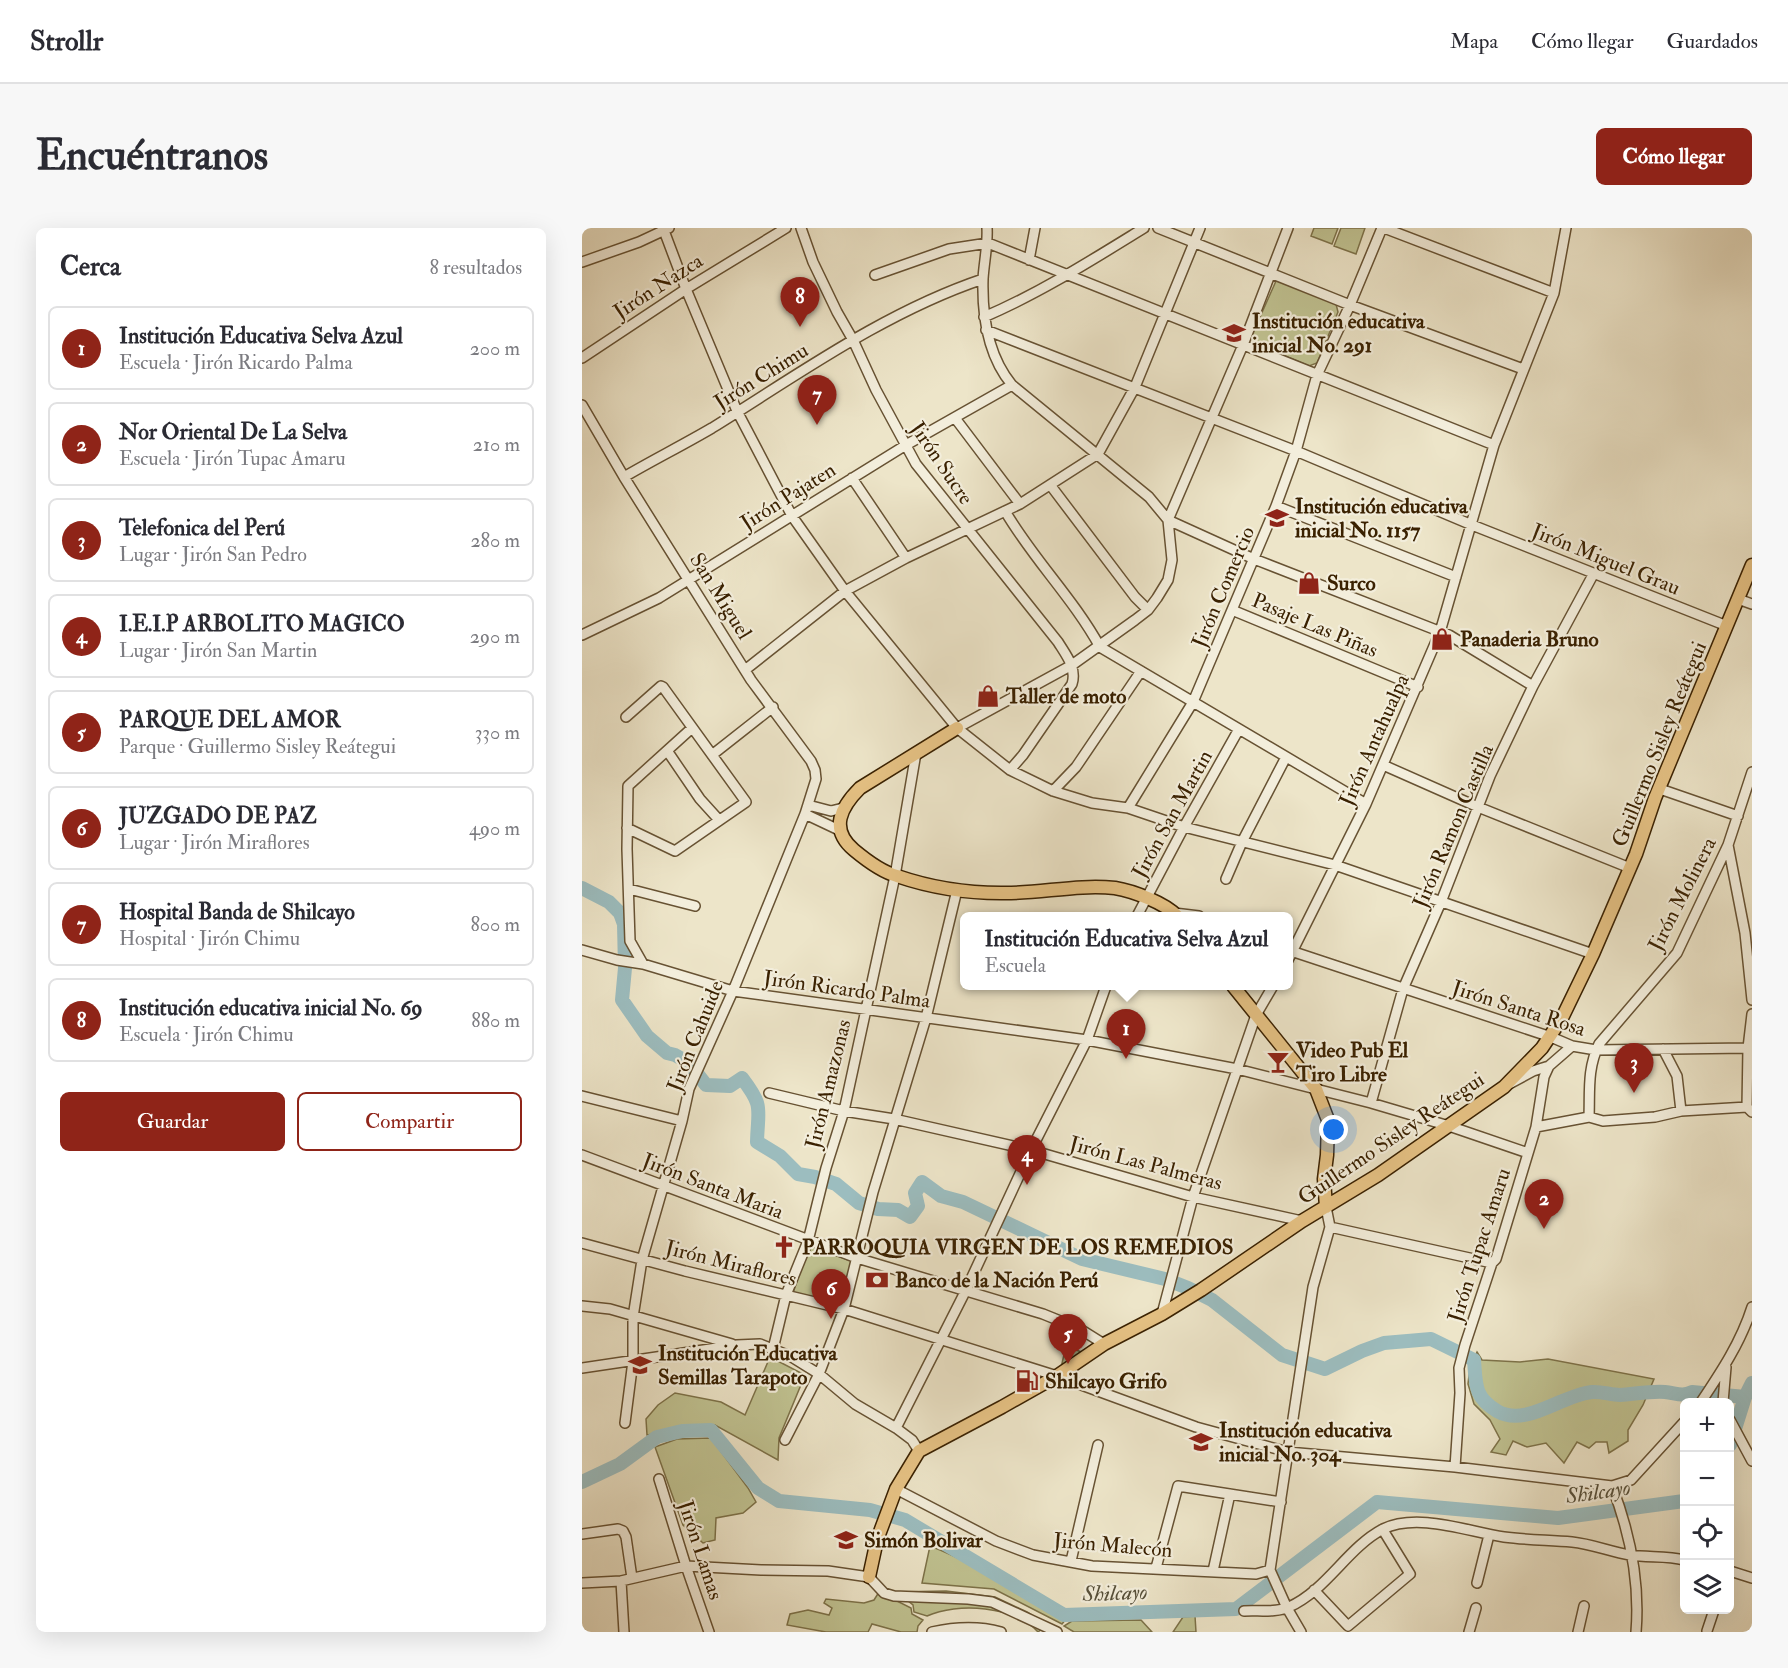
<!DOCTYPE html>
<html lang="es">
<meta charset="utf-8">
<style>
:root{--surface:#fff;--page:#f7f7f7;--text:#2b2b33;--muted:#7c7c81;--line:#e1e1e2;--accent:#8f2418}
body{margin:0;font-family:"IM FELL Double Pica",serif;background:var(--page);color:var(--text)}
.controls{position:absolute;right:18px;bottom:18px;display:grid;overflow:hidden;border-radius:9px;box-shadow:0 6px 24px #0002}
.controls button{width:54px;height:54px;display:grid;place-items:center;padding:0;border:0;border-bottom:2px solid var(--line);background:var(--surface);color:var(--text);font:30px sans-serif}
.you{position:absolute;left:752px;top:902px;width:21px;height:21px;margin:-15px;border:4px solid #fff;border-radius:50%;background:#1a73e8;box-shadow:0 0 0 9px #1a73e833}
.badge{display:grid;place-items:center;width:39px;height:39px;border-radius:50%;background:var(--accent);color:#fff;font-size:20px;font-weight:700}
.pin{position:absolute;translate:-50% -50px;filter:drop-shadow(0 2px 3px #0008)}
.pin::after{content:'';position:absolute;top:32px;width:21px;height:18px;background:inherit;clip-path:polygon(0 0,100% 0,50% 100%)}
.popup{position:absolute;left:378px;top:684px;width:333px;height:78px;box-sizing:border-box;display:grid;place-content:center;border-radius:9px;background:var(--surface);filter:drop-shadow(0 2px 4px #0005);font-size:20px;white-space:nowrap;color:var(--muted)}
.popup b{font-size:22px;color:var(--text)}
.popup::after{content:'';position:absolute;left:50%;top:100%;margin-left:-12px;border:12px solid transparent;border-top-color:var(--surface)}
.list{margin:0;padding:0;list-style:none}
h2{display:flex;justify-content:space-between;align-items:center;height:78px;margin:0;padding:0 24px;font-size:26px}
h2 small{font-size:20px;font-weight:400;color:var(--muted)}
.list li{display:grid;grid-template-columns:39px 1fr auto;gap:18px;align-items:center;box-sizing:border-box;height:84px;margin:0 12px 12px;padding:0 12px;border:2px solid var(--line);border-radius:9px}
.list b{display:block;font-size:22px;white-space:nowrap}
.list p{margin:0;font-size:20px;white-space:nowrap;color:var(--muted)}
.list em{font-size:20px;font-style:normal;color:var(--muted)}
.actions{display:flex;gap:12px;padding:18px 24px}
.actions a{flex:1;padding:14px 0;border:2px solid var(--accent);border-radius:9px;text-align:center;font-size:21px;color:var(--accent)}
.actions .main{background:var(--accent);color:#fff}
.icon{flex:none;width:33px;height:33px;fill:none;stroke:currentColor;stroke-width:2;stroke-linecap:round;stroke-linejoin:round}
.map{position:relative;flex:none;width:1170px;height:1404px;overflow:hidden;border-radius:9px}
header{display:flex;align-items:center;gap:36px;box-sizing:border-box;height:84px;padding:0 30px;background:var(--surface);border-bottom:2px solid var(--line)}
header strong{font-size:28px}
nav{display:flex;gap:33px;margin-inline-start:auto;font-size:21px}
.intro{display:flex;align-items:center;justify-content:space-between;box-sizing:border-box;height:144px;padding:0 36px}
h1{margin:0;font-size:42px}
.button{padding:15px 27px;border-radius:9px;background:var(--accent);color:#fff;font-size:21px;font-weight:700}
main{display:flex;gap:36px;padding:0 36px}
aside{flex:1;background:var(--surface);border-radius:9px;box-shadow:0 6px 24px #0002}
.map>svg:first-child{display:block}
.green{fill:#c0c291;stroke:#7d7249;stroke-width:1.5}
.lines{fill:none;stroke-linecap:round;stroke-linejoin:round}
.river{stroke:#9cbdbf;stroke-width:14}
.minor-casing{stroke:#675233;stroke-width:12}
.major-casing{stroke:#3a2101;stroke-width:15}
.minor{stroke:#f3eedc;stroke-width:9}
.major{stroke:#e6c284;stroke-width:12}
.labels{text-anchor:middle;stroke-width:4.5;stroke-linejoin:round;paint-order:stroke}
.street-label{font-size:21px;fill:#3a2101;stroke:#f3eedc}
.poi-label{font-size:21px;font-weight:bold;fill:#3a2101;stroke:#f3eedc;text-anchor:start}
.water-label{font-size:22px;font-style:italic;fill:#57503a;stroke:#f3eedc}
</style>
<header>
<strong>Strollr</strong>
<nav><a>Mapa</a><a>Cómo llegar</a><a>Guardados</a></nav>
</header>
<div class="intro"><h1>Encuéntranos</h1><a class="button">Cómo llegar</a></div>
<main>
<aside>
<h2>Cerca<small>8 resultados</small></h2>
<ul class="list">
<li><span class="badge">1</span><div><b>Institución Educativa Selva Azul</b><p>Escuela · Jirón Ricardo Palma</p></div><em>200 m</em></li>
<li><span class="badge">2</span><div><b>Nor Oriental De La Selva</b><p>Escuela · Jirón Tupac Amaru</p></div><em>210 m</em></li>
<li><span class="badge">3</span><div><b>Telefonica del Perú</b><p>Lugar · Jirón San Pedro</p></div><em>280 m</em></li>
<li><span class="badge">4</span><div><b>I.E.I.P ARBOLITO MAGICO</b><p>Lugar · Jirón San Martin</p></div><em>290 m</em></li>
<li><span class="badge">5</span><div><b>PARQUE DEL AMOR</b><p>Parque · Guillermo Sisley Reátegui</p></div><em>330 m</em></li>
<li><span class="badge">6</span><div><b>JUZGADO DE PAZ</b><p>Lugar · Jirón Miraflores</p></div><em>490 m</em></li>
<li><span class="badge">7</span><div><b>Hospital Banda de Shilcayo</b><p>Hospital · Jirón Chimu</p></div><em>800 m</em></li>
<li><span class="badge">8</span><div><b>Institución educativa inicial No. 69</b><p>Escuela · Jirón Chimu</p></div><em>880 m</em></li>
</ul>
<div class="actions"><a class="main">Guardar</a><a>Compartir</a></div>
</aside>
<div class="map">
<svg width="1170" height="1404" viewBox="0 0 1170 1404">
<rect width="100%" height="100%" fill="#ede5c9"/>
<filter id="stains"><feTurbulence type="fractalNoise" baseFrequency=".00333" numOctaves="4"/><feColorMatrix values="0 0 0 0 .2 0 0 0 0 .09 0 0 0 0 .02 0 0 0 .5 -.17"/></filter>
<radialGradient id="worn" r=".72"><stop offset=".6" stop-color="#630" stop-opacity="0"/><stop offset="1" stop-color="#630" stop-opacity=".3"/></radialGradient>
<!-- green -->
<path class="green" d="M732 0H756L750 16 729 8Z
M759 0H783L774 26 752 18Z
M694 53H696L754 76 756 84 735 135 727 138 674 116 670 107Z
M227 1016 273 1035 260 1077 211 1065Z
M484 1118 507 1127 478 1144Z
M895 1124 900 1132 938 1134 966 1131 1072 1151 1061 1177 1046 1202V1213L1027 1225 1025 1214H1014L1007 1220 995 1214 982 1235 964 1215 945 1219 931 1213 924 1227 909 1224 918 1211 908 1192 892 1176 886 1156 888 1139Z
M188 1129 223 1147 197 1210 196 1232 133 1197 65 1207 64 1191 76 1177 93 1165 139 1174 163 1187Z
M129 1210 166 1260 174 1274 161 1285 134 1290 133 1312 121 1315 101 1297 73 1219 95 1211Z
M348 1318C396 1336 439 1368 484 1391L480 1396 412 1361 340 1355Z
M364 1363 413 1369 445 1384 478 1404 462 1399 456 1404C433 1378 375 1374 345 1388L332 1384 331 1377 315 1364Z
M297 1364 329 1380 330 1386 341 1392 336 1398 335 1404H319L290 1396 286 1404H244L205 1397 208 1386 226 1382 247 1387 250 1380 242 1375 244 1371 282 1375 292 1372Z
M613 1388 614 1404H591L601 1389Z
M559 1392 570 1404H492L482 1398 490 1393Z"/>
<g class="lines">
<!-- river -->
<path class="river" d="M0 660 27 674 38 685 42 696 43 740 40 772 65 808 85 825 93 827 107 835 124 857 148 858 160 850C182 879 176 879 175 914L198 928 216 946 233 949 254 956 277 975 296 981 316 982 328 989 336 978 333 965 340 954 359 968 381 974 500 1031 583 1051 606 1060 630 1072 700 1127 743 1141 780 1123 802 1115 849 1111 892 1132C894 1157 892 1169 915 1183 944 1200 979 1167 1010 1164 1019 1163 1029 1167 1038 1167 1053 1166 1068 1163 1083 1164 1094 1165 1100 1169 1110 1164L1163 1169
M1148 1217 1163 1169 1170 1155
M0 1254 38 1236 75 1209 100 1203 129 1202 176 1260 197 1273 288 1282 323 1292 482 1387 654 1381 795 1274 976 1290 1102 1273"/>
<!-- minor casing -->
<g class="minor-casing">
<path id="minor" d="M81 0 104 61 155 183 210 288 263 363 375 500 428 542 471 563 510 575 546 580 602 599 753 637 1011 726
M219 0 231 34 255 84 271 112 294 162 334 236 476 414C484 427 495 440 490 456L441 527 428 542
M576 0 768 77 941 141
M706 0 661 117 586 292 672 331 867 407 951 458
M802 0 972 65
M447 32 453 0
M0 34 57 14 87 0
M293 47 367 21 406 15 912 217
M402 89C458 65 510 32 562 0
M404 102 714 223 890 297 1145 398
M0 130 104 61 204 0
M0 177 42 249 169 452 229 533 233 542 234 551 223 586 151 763 107 861 100 893 60 1032 51 1089V1133L43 1195
M373 190 438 276
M42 249C71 232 101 217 130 200 217 146 303 84 401 51
M270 250 324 330
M469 258 553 369 566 382
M694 278 874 349
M423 283C451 331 491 370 518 419L784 576
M1156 371 1170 376
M650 382 836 459
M0 407 77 370 324 217 430 157
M163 442 263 363 324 330 438 276 516 226 553 159 618 0
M44 489 79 458 81 459 164 574 93 623 45 600
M375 500 490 437 553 392 566 382 575 370 586 352 590 332 586 292 567 269 430 157C406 128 400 88 401 51 402 34 406 17 405 0
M86 524 118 571 137 592
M130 527 191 479
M801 537 896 579 1048 640
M1078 561 1156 588
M471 563 494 539 559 443
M226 577 249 583 261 580
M546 580 611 474 694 278 714 223 735 147 768 77 800 0
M223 586 259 603
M1146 617 1163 705 1170 772
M644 651 660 614 704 529
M47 661 113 678
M592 685 617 688
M555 688 602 599 657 501
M0 722 35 732 61 736 151 763 505 812 655 841 789 875 867 898 946 925
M706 722 969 809 990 818 1014 822 1166 820
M706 732 784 576 858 404 912 217 972 65 984 0
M61 736 48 713 45 621 46 558 110 500
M1081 821 1095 848 1099 883
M929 855 951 843 967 838
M187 865 262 883 312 891 449 922 611 969 720 993
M0 868 100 893
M789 875 821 761 859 674 908 548 951 458 1012 345
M1165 879 1166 820 1170 786
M1007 889C1008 863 1005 841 1017 816L1095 725 1146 617 1170 544
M954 899 1007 889 1021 893 1073 889 1099 883 1165 879 1170 884
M0 927 275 1030 461 1086 498 1101 522 1116
M744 979 748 999 910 1035
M0 1015 103 1043 262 1081 475 1148 614 1199 706 1224 873 1239 1030 1258 1049 1252 1102 1194
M0 1078 28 1081 150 1116
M580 1086 611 969 674 787 691 758
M191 1121 204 1067 226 1013 244 940 262 883 313 648 334 525
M0 1140 155 1117 178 1116 208 1128 237 1146 273 1176 314 1200 330 1212 337 1223
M1119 1174C1139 1144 1159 1114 1170 1079
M1141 1174 1144 1139
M1148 1192 1170 1233
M314 1200 383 1064 449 922 505 812 524 758
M203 1212 237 1146 262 1081 291 964 344 790 375 662
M873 1239 878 1165 877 1140 883 1117 910 1035 914 1031 954 899 962 849 967 838 990 818
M77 1251 104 1338 127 1404
M1030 1258C1048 1305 1058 1355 1054 1404
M314 1261 414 1313 451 1327 510 1338 674 1346 688 1342
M0 1306 36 1301 41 1303 44 1309 50 1350
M489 1333 516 1217
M574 1340 596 1258 699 1274
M631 1343 648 1266
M1148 1343 1170 1350
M39 1353 42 1404
M0 1355 39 1353 104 1338 179 1342 246 1343 287 1349 302 1365 312 1368 386 1371 410 1374 475 1404
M895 1355 907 1307
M732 1362 766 1398 828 1346 801 1302
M662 1383C675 1382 695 1385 707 1379 745 1362 765 1320 801 1301 836 1284 887 1304 922 1309 945 1312 967 1312 990 1314 1010 1316 1029 1324 1048 1327 1066 1330 1085 1327 1102 1332
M1125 1403 1132 1382
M350 1404C373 1399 397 1398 419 1404
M719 1404 705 1380 688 1342 731 1059 748 999
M887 1404 894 1380
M996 1404 1002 1378"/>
</g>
<!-- major casing -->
<g class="major-casing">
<path id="major" d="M375 500 278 560C259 579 247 601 272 622 284 632 300 644 315 648 347 659 385 665 419 665 457 666 494 656 533 660 551 663 583 675 595 688
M651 758 734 861 746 892 745 927 742 951 744 979
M287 1349 295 1312 314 1261 337 1223 420 1179 475 1148 522 1116 580 1086 619 1062 720 993 796 947 922 859 960 820 980 790 1011 726 1054 626 1073 570 1170 337"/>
</g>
<!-- minor -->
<use href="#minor" class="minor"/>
<!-- major -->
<use href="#major" class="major"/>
</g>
<!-- icons -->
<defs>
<g id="school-bare" transform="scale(1.8)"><path d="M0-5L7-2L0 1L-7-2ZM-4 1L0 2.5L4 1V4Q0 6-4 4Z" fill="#8f2418" stroke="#f3eedc" stroke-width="2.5" paint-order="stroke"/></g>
<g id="shop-bare" transform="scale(1.8)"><path d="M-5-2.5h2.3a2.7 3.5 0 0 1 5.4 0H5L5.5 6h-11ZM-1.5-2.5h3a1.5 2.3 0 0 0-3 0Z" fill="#8f2418" stroke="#f3eedc" stroke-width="2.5" paint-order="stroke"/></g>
<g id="bar-bare" transform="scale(1.8)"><path d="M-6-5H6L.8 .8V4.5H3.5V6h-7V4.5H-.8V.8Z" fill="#8f2418" stroke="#f3eedc" stroke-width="2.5" paint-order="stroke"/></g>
<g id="church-bare" transform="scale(1.8)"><path d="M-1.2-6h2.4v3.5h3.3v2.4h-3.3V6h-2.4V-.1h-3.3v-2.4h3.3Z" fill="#8f2418" stroke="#f3eedc" stroke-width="2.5" paint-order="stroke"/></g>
<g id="bank-bare" transform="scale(1.8)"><path d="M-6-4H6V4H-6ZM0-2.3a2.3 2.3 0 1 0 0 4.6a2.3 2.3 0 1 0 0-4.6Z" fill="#8f2418" stroke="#f3eedc" stroke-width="2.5" paint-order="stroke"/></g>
<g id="fuel-bare" transform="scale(1.8)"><path d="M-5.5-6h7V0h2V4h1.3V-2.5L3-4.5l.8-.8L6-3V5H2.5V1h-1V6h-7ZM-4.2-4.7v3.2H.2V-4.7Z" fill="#8f2418" stroke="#f3eedc" stroke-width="2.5" paint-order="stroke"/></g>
<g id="university-bare" transform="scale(1.8)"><path d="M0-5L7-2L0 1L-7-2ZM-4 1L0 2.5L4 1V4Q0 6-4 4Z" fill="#8f2418" stroke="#f3eedc" stroke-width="2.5" paint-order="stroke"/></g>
</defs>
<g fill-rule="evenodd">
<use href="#school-bare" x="652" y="105"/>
<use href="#school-bare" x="695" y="290"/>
<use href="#shop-bare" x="727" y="355"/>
<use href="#shop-bare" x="860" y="411"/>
<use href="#shop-bare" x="406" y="468"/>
<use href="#bar-bare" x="696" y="834"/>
<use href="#church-bare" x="202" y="1019"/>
<use href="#bank-bare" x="295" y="1052"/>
<use href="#school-bare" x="58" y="1137"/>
<use href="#fuel-bare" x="445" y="1153"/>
<use href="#school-bare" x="619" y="1214"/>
<use href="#university-bare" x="264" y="1312"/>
</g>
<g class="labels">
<!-- street labels -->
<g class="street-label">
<text transform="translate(76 58) rotate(-33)" y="7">Jirón Nazca</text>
<text transform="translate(179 148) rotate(-32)" y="7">Jirón Chimu</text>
<text transform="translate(360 235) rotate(56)" y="7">Jirón Sucre</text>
<text transform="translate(206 268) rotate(-32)" y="7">Jirón Pajaten</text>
<text transform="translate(1024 331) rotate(22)" y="7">Jirón Miguel Grau</text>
<text transform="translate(641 359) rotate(-67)" y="7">Jirón Comercio</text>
<text transform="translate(139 368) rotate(58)" y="7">San Miguel</text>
<text transform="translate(733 397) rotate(23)" y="7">Pasaje Las Piñas</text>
<text transform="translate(792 512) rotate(-66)" y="7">Jirón Antahualpa</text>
<text transform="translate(1077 516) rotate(-68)" y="7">Guillermo Sisley Reátegui</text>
<text transform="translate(590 586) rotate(-61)" y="7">Jirón San Martin</text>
<text transform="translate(871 598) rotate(-67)" y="7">Jirón Ramon Castilla</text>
<text transform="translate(1100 666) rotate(-63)" y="7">Jirón Molinera</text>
<text transform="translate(265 761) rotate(8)" y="7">Jirón Ricardo Palma</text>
<text transform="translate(937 780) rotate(18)" y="7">Jirón Santa Rosa</text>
<text transform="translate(113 808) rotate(-68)" y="7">Jirón Cahuide</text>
<text transform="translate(246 856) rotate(-76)" y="7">Jirón Amazonas</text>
<text transform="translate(809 910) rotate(-34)" y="7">Guillermo Sisley Reátegui</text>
<text transform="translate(564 935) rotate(15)" y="7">Jirón Las Palmeras</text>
<text transform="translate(131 958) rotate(21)" y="7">Jirón Santa Maria</text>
<text transform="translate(897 1017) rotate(-72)" y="7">Jirón Tupac Amaru</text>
<text transform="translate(149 1035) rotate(14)" y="7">Jirón Miraflores</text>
<text transform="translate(531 1317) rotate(5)" y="7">Jirón Malecón</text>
<text transform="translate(119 1322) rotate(72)" y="7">Jirón Lamas</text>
</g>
<!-- poi labels -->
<g class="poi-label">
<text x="670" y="100">Institución educativa<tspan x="670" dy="24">inicial No. 291</tspan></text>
<text x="713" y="285">Institución educativa<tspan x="713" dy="24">inicial No. 1157</tspan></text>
<text x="745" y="362">Surco</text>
<text x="878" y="418">Panaderia Bruno</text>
<text x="424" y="475">Taller de moto</text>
<text x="714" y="829">Video Pub El<tspan x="714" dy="24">Tiro Libre</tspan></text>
<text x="220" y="1026">PARROQUIA VIRGEN DE LOS REMEDIOS</text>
<text x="313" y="1059">Banco de la Nación Perú</text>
<text x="76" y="1132">Institución Educativa<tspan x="76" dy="24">Semillas Tarapoto</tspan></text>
<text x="463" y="1160">Shilcayo Grifo</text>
<text x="637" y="1209">Institución educativa<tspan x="637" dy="24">inicial No. 304</tspan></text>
<text x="282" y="1319">Simón Bolivar</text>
</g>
<!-- water labels -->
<g class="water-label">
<text transform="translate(1016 1263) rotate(-8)" y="8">Shilcayo</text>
<text transform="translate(533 1364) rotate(-2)" y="8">Shilcayo</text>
</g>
</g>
<rect width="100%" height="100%" filter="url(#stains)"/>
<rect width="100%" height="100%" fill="url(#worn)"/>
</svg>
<div class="controls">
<button>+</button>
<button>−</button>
<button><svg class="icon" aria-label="locate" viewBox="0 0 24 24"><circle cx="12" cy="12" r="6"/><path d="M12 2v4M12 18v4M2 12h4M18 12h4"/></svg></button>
<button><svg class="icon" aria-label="layers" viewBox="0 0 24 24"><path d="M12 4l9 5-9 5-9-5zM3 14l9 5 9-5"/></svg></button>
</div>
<div class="you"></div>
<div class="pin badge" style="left:544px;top:831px">1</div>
<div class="popup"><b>Institución Educativa Selva Azul</b>Escuela</div>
<div class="pin badge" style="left:962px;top:1001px">2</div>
<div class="pin badge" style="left:1052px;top:865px">3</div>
<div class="pin badge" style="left:445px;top:957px">4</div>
<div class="pin badge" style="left:486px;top:1136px">5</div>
<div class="pin badge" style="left:249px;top:1091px">6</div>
<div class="pin badge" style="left:235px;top:197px">7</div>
<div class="pin badge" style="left:218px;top:99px">8</div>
</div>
</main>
